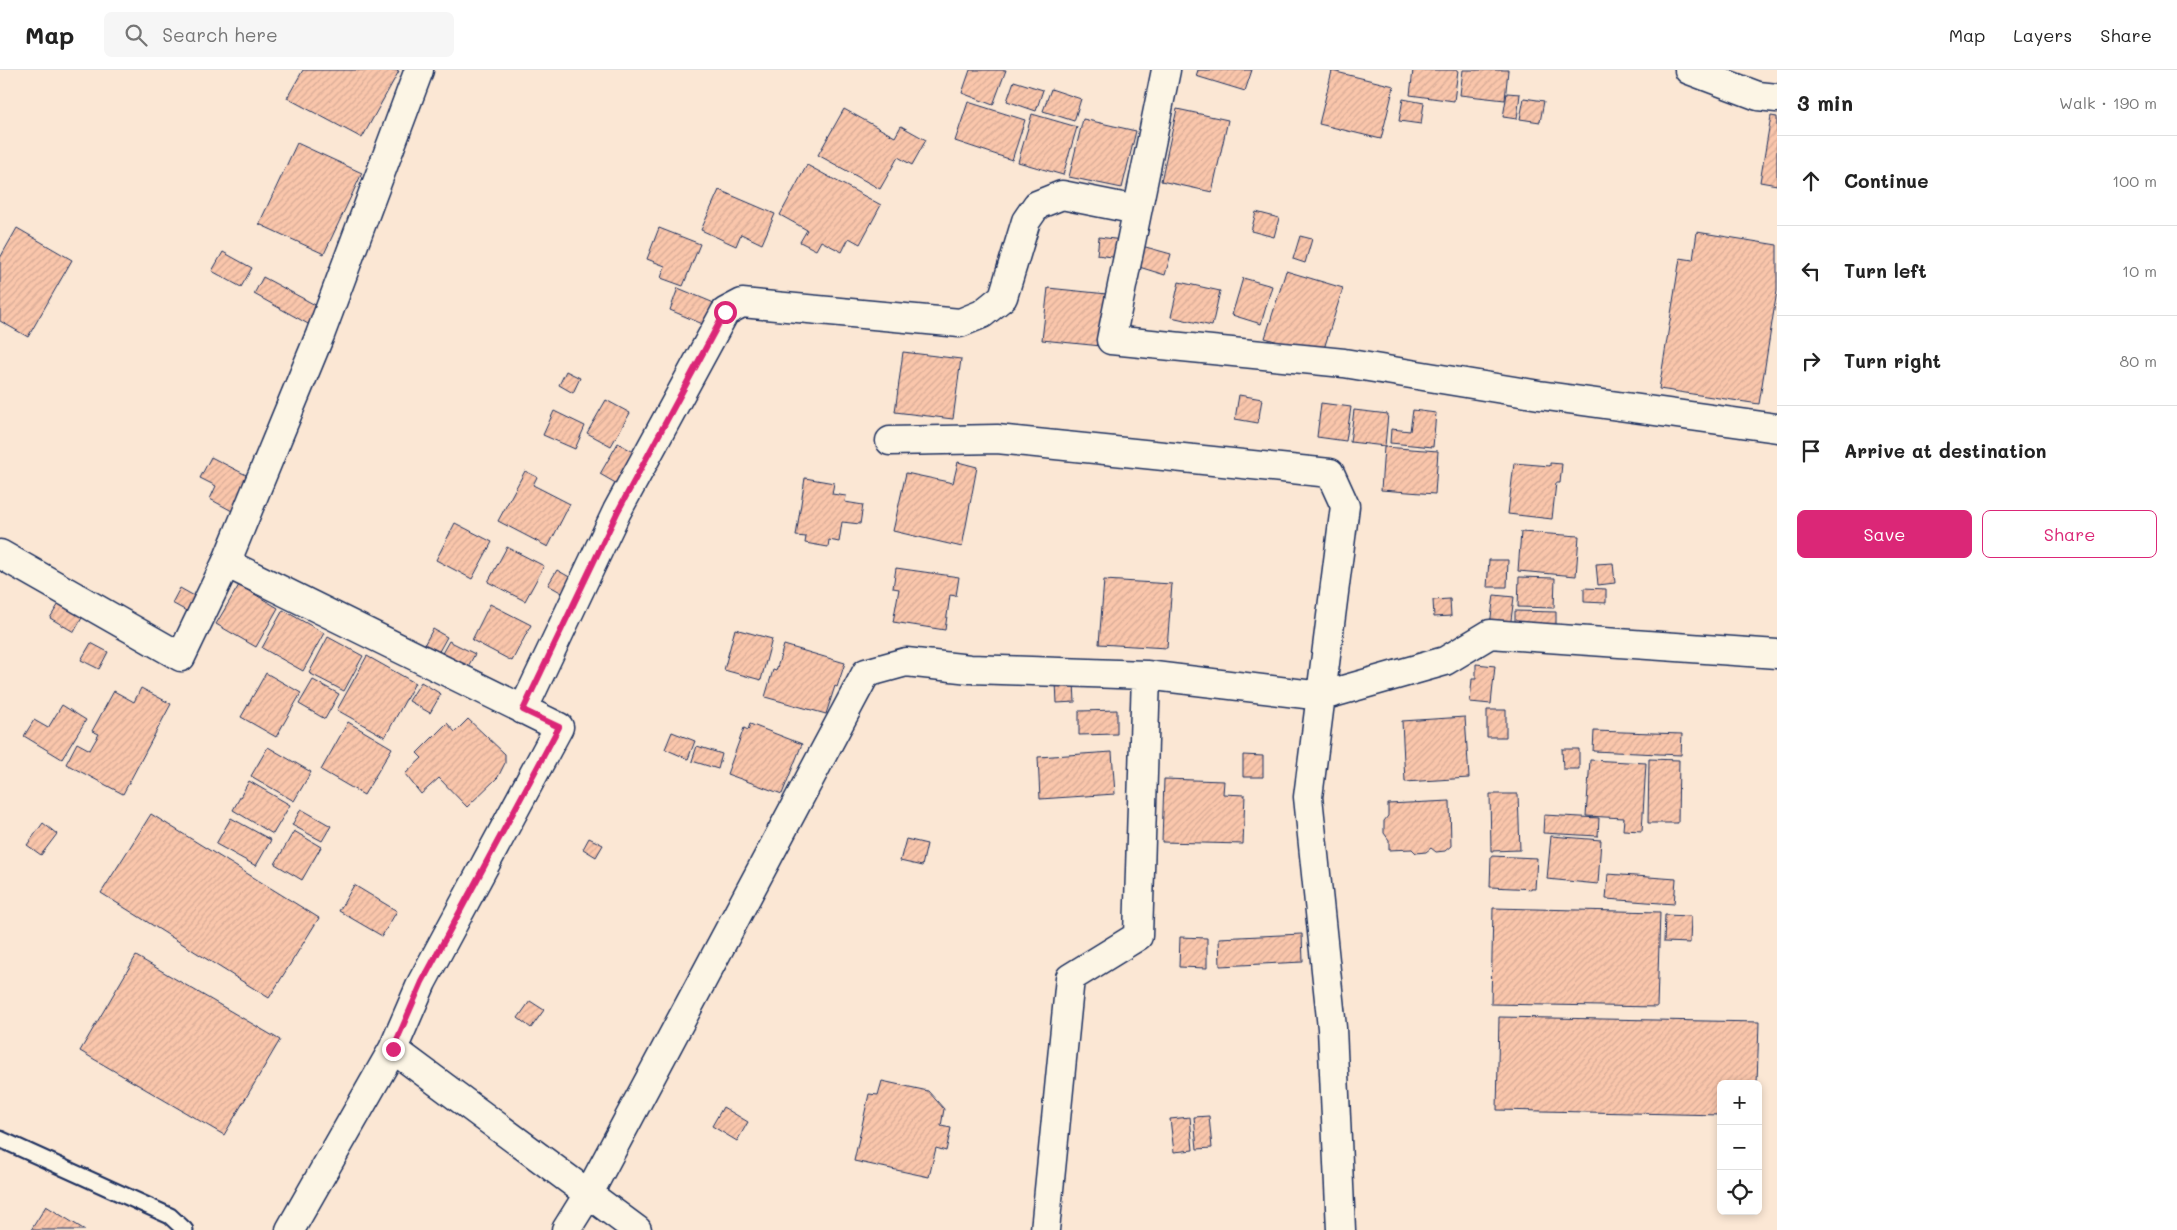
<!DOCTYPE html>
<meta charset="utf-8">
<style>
:root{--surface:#fff;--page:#f6f6f6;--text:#222;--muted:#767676;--line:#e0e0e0;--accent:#db2777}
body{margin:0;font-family:Mali,sans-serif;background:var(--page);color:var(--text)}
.controls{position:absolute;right:15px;bottom:15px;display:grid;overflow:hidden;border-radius:8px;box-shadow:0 2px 8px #0003}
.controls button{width:45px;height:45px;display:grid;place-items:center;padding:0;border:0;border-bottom:1px solid var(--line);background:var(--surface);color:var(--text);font:25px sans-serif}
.stop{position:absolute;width:15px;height:15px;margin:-11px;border:4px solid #db2777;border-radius:50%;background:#fff}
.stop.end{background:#db2777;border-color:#fff;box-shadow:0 1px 5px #0008}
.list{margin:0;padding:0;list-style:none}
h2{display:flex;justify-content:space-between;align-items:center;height:65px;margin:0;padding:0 20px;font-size:21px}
h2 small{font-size:16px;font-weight:400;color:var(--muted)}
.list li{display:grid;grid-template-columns:32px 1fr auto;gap:15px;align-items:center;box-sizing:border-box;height:90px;padding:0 20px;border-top:1px solid var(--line)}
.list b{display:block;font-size:19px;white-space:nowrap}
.list em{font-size:16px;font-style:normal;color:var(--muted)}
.actions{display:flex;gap:10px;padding:15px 20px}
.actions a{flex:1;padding:11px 0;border:1px solid var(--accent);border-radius:8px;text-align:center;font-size:18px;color:var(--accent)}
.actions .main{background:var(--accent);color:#fff}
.icon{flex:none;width:28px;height:28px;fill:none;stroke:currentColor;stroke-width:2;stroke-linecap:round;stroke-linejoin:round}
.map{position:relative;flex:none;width:1777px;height:1160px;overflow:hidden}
header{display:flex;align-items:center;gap:30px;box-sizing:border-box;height:70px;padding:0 25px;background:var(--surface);border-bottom:1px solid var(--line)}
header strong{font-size:24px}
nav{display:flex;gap:28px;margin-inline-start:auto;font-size:18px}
.search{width:350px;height:45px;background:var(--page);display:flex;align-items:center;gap:12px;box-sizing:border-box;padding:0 18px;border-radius:8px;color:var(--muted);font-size:19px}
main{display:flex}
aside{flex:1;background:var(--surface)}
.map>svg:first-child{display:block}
.building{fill:url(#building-hatch);stroke:#1b2f5e}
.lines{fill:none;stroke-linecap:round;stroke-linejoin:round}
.lane-casing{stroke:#1b2f5e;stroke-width:19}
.street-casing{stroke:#1b2f5e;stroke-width:31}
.lane{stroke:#fcf5e5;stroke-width:15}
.street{stroke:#fcf5e5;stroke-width:28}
.route{stroke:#db2777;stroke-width:6}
</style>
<header>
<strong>Map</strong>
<div class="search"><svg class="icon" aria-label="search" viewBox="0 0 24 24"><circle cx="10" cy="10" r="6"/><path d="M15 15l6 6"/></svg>Search here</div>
<nav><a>Map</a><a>Layers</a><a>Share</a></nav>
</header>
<main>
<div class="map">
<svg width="1777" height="1160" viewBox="0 0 1777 1160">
<defs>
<pattern id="building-hatch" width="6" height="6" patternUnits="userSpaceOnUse" patternTransform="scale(1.25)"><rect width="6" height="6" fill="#fac6ab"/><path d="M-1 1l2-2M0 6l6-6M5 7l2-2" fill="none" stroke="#d6aa96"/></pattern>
</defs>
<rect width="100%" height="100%" fill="#fbe7d4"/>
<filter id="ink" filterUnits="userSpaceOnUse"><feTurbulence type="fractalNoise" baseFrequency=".02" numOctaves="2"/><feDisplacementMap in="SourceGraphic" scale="10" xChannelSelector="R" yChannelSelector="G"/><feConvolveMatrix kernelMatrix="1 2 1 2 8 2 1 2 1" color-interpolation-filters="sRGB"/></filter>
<g filter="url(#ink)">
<!-- building -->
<path class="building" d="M303 0H396L399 1 362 68 287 28Z
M970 0H1006L993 35 962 23Z
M1198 0H1252L1245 21 1196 6Z
M1413 0H1458L1454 31 1410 25Z
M1463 0H1508L1505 30 1460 25Z
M1332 1 1394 16 1381 69 1319 54Z
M1014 11 1043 20 1036 41 1007 31Z
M1051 19 1081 29 1074 51 1043 41Z
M1507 23 1520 24 1517 49 1503 47Z
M1524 28 1544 31 1540 52 1520 49Z
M1403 29 1424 33 1421 54 1399 51Z
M968 32 1025 50 1012 90 955 71Z
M844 39 895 67 901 56 926 70 912 95 898 87 880 119 818 85Z
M1177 39 1228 50 1212 122 1161 111Z
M1032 44 1077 57 1063 105 1018 92Z
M1771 46 1777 47V115L1760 112Z
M1083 49 1136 61 1122 118 1069 107Z
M297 73 362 103 324 184 259 154Z
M807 95 881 135 860 174 849 168 842 182 821 171 816 180 800 172 807 160 780 145Z
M719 120 775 144 762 174 741 164 736 176 701 160Z
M1256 142 1279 148 1274 167 1251 161Z
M17 158 72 190 28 267 0 251V188Z
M659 158 700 174 683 216 661 208 665 196 647 189Z
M1697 162 1777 175V221L1759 334 1659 319 1680 188 1693 190Z
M1300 166 1312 169 1305 193 1293 189Z
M1099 167 1122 170 1120 188 1097 185Z
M1142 176 1171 184 1165 205 1136 196Z
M223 182 252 198 241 217 212 201Z
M1286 201 1343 218 1322 285 1265 268Z
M263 207 319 237 310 255 254 224Z
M1243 208 1272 216 1261 254 1232 245Z
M1179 212 1220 221 1212 256 1171 247Z
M678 218 714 233 705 255 670 240Z
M1048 218 1107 224 1101 276 1042 270Z
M903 282 961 289 953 349 895 342Z
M566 301 580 308 573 323 559 315Z
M1239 325 1262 329 1258 353 1235 349Z
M606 330 630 343 611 376 587 363Z
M1321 333 1351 337 1346 371 1317 367Z
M1354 340 1388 344 1385 376 1350 372Z
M1413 340 1436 343 1433 377 1390 373 1391 359 1410 361Z
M554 341 585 356 575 379 543 365Z
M618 373 637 384 619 415 600 404Z
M1384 377 1438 381 1435 424 1381 420Z
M211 387 250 407 232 441 210 429 216 416 200 408Z
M958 392 977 397 962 477 893 461 906 403 953 413Z
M1514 393 1550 396V393L1562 394 1560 413H1556L1552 449 1508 444Z
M525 401 537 407 533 415 570 434 548 477 498 451Z
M805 408 834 413 832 424 846 426 845 432 863 435 860 454 842 452 839 472 829 470 828 477 805 473 806 467 796 466Z
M455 453 492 472 472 509 436 490Z
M1521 462 1579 466 1576 506 1518 501Z
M507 477 544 496 525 531 488 512Z
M1489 490H1508L1507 517H1487Z
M1613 493 1615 513 1598 515 1596 494Z
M896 498 959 507 956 526 950 525 945 560 893 552 899 519 893 518Z
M557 500 573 509 564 524 548 515Z
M1519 507 1555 508 1554 538 1518 537Z
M1104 510 1172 514 1167 578 1099 574Z
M239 515 278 538 256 577 216 554Z
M180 518 198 528 190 543 172 533Z
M1584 518 1606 519V533L1584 532Z
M1494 525 1514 527 1510 558 1490 555Z
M1450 529 1451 546 1434 547 1433 530Z
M60 532 83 546 74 562 50 548Z
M490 534 531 555 512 591 472 570Z
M283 540 324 563 303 601 262 578Z
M1515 541 1556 542V557L1515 556Z
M433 559 447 567 437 585 423 577Z
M735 559 772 569 761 610 724 600Z
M328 567 363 586 344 621 309 603Z
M449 571 475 584 466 600 440 587Z
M91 573 108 582 99 599 81 590Z
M784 575 845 593 837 617 835 616 826 644 765 627 773 600 776 601Z
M367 586 415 613 385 667 337 640Z
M1476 594 1495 596 1491 634 1470 632 1472 609H1476Z
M266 603 301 623 276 667 241 647Z
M313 610 339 624 325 649 299 634Z
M421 612 441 624 430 643 409 631Z
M1056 612H1074L1075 632 1057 633Z
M141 618 171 634 123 724 66 694 77 673 90 680 99 664 92 661 114 621 134 632Z
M62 635 86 650 62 689 24 666 34 650 48 658Z
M1117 640V664L1079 665V641Z
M1487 640H1506V667H1487Z
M1465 647 1469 708 1405 712 1402 651Z
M468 649 505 684V693L498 707 467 737 439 708 421 724 405 704 422 688 417 683 447 653 455 662Z
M348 652 392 678 364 725 321 700Z
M750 654 802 674 782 724 727 704 744 658 748 660Z
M1594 661 1682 664 1681 685 1593 681Z
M672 662 695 671 688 689 665 679Z
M697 676 722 684 718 699 692 691Z
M268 677 311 702 294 731 251 706Z
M1562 679H1579V699H1563Z
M1112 682 1115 724 1040 729 1038 687Z
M1243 685 1263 686V707H1243Z
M1649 689 1679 690 1678 753H1648Z
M1590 690 1646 693 1642 761 1623 760 1624 748 1586 746Z
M1164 709 1224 711 1223 724 1245 725 1243 774 1162 772Z
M249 711 290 735 273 764 233 740Z
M1490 724H1518L1520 780 1491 781Z
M1450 731 1451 776 1445 781 1436 782 1431 778 1426 782 1416 783 1412 779 1389 780V770L1384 763V751L1388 746V734Z
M301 739 331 756 322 771 292 755Z
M151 744 319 848 269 928 101 823Z
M1544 745 1599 748 1598 766 1543 763Z
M231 748 271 770 256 796 216 774Z
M43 753 57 764 41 785 27 775Z
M294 761 321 777 302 810 275 794Z
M1551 766 1601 770 1598 814 1547 809Z
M589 768 603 775 596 787 583 779Z
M906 769 927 774 922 796 900 791Z
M1491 786 1537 788 1535 819 1490 817Z
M1608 804 1676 809 1674 834 1606 829Z
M354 815 397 841 382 866 339 841Z
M1493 838 1660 842 1657 937 1491 934Z
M1665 845 1691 846 1690 873 1664 872Z
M1302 864 1303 892 1220 896 1219 868Z
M1180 867 1207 868V898L1179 897Z
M136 886 280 970 224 1065 80 981Z
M530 931 544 940 531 958 518 948Z
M1499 947 1759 952 1757 1014H1721V1045L1497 1040Z
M882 1011 928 1021 944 1039 941 1056 951 1058 946 1081 936 1078 929 1107 854 1091 869 1024 878 1025Z
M723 1037 748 1052 737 1071 712 1056Z
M1209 1046 1212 1078 1197 1079 1194 1047Z
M1190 1047 1193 1080 1174 1082 1170 1049Z
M46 1136 85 1160H31Z"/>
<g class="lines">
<!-- lane casing -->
<g class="lane-casing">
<path id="lane" d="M0 1069 170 1146 185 1160"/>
</g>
<!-- street casing -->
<g class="street-casing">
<path id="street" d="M1166 0 1111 270 1344 293 1539 325 1777 358
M1689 0 1758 26 1777 28
M890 371 997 369 1330 403 1345 436 1308 727 1332 958 1341 1160
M0 484 181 587 226 493 320 265 419 0
M226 493 559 657 422 912 393 979 290 1160
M523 640 617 441 725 242 742 233 960 253 982 244 1003 227 1026 151 1037 135 1062 125 1137 140
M393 979 637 1160
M566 1160 589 1123 866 603 906 592 970 599 1146 605 1322 626 1445 591 1490 564 1777 584
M1045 1160 1070 908 1138 866 1146 605"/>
</g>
<!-- lane -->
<use href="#lane" class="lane"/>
<!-- street -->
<use href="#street" class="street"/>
</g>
</g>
<g class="lines" filter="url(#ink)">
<!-- route -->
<path class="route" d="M393 979 422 912 559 657 523 640 618 441 725 242"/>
</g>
</svg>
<div class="controls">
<button>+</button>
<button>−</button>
<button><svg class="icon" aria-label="locate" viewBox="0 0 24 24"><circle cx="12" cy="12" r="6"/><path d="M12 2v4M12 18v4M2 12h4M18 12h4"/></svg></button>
</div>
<div class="stop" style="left:725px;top:242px"></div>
<div class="stop end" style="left:393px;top:979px"></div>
</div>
<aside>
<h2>3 min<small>Walk · 190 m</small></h2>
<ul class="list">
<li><svg class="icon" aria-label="ahead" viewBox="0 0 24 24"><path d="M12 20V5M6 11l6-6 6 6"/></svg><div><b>Continue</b></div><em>100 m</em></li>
<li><svg class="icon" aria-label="left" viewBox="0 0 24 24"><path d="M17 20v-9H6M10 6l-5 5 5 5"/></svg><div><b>Turn left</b></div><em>10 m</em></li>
<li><svg class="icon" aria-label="right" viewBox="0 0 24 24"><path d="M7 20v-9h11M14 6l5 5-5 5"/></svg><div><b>Turn right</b></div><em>80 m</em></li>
<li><svg class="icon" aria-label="arrive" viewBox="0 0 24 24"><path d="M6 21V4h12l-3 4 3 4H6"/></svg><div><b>Arrive at destination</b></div></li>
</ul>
<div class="actions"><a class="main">Save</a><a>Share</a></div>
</aside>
</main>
